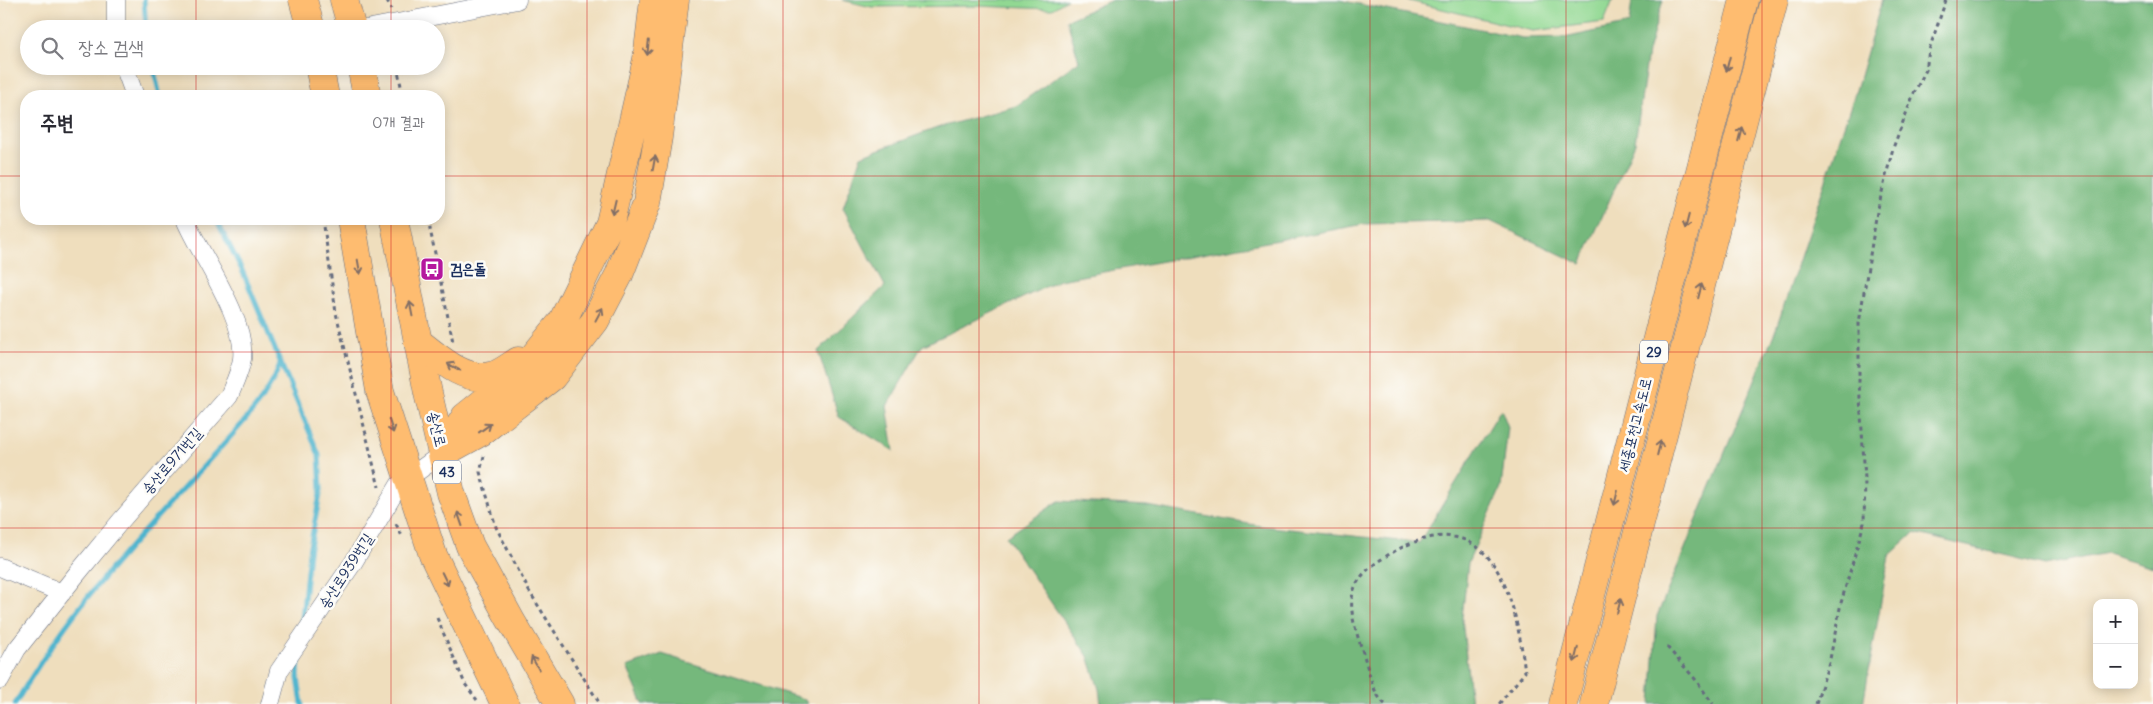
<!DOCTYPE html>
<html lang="ko">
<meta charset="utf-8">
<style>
:root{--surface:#fff;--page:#f2f2f3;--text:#2b2b33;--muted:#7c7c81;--line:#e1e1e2}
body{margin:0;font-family:Delius,"Poor Story",sans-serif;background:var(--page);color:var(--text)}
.controls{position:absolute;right:15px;bottom:15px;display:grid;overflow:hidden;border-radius:10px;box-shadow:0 2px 12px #0003}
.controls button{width:45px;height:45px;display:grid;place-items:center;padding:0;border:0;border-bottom:1px solid var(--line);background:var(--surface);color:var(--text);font:25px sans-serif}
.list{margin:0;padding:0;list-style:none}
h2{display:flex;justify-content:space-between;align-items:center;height:65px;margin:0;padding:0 20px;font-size:21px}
h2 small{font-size:16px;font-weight:400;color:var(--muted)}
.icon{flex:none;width:28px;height:28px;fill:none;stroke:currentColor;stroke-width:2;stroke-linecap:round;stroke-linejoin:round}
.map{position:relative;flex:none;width:2153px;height:704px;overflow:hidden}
.search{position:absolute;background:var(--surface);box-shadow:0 2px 12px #0003;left:20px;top:20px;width:425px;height:55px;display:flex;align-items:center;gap:12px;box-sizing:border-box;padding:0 18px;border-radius:28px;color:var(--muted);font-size:19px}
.panel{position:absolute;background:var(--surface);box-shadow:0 2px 12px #0003;left:20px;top:90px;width:425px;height:135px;border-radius:20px}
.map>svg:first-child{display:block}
.green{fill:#91d892;stroke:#568478}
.forest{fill:#74b87c;stroke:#48746d}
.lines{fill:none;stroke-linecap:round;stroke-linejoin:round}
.stream{stroke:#4eb4cd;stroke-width:5}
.street-casing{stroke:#656c7f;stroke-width:19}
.primary-casing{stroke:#656c7f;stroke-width:29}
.highway-casing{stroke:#656c7f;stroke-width:29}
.path{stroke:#656c7f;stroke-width:3;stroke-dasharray:4 4;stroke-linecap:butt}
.street{stroke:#fff;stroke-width:18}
.primary{stroke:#febc70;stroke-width:28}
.highway{stroke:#febc70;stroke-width:28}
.oneway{stroke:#816e66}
.grid{fill:none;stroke:#d62828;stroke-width:1;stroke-opacity:0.55}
.labels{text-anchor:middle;stroke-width:5;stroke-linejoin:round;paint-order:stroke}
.shield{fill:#fdfcf7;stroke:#5f6c8c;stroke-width:1}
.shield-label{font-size:14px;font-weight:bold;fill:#1b2f5e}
.poi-label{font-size:15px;font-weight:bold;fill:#1b2f5e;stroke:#fdfcf7;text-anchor:start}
.street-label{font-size:15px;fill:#1b2f5e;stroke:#fdfcf7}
</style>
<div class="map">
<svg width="2153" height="704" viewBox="0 0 2153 704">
<rect width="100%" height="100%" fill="#fdfcf7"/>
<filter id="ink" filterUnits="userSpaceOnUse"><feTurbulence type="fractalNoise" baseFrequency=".02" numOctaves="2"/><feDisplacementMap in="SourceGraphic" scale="10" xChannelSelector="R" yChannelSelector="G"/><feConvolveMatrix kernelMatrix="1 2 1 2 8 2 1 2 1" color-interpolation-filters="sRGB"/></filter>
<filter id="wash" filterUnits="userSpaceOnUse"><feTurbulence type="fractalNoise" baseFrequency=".0096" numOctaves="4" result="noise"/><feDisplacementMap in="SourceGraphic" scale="20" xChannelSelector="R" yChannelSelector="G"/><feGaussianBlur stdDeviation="1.12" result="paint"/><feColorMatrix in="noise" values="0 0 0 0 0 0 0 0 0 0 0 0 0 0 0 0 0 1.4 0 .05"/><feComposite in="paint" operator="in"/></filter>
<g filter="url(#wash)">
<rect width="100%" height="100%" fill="#efdebd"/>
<!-- green -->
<path class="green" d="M842 0H1067L1052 9 977 6 872 7Z
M1405 0H1613L1604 22 1533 31Z"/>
<!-- forest -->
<path class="forest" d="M1112 0H1339L1523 38 1569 37 1629 24 1632 0H1663L1648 52 1635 143 1581 264 1490 221 1365 224 1060 280 922 346 887 406 894 451 839 417 818 351 885 286 843 208 861 156 937 128 1016 106 1079 61 1067 20Z
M1882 0H2153V567L2107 553 2045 565 1914 533 1889 556 1863 704H1651L1657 616 1776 329 1856 90Z
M1501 409 1508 427 1501 488 1468 563 1462 618 1471 704H1101L1099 689 1088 656 1006 537 1059 501 1147 506 1261 526 1419 543Z
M662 654 804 699 808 704H643L627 667Z"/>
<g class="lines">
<!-- stream -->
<path class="stream" d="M144 0 146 29
M153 66 160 96
M216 219 242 270 319 455 321 489 309 552 301 629
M299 652 298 678 302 704
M15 704C46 651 81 602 122 556 148 526 175 498 201 469 226 441 271 398 280 363"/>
</g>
</g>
<g filter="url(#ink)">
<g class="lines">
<!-- street casing -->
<g class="street-casing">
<path id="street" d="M116 0V29
M366 29 517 0
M124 66 135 96
M0 567 62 593
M0 680 17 649 76 575 119 523 229 396C234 384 240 372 242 359 247 319 201 257 185 219
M270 704 279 671 353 563 399 485 443 453"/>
</g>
<!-- primary casing -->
<g class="primary-casing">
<path id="primary" d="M303 0 311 29
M344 0 352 29
M319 66 325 96
M361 66 367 96
M351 219 380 391 433 555 505 704
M394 219 428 393 451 493 470 546 510 619 560 704"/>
</g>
<!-- highway casing -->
<g class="highway-casing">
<path id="highway" d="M418 342C437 356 463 382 490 376 499 375 510 366 518 361
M445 451 465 417 521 372 562 322 610 223 647 59 654 0
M443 453 481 432 552 377 595 321 619 275 647 203 658 137 675 0
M1563 704 1744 0
M1594 704 1774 0"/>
</g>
<!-- path -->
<path class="path" d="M387 0 391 9
M397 66 403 96
M323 219 336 313 379 487
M428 219 453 342
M484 456 480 472 496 527 529 591 600 704
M396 524 402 536
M437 618 465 684 477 700
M1667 647 1695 679 1713 704
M1385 704C1372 693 1369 671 1364 656 1358 636 1348 613 1353 593 1358 573 1379 560 1395 551 1493 498 1516 599 1525 672L1499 704
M1816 704 1830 659 1841 603 1864 523 1865 479 1859 382V323L1877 212 1893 148 1914 93 1926 70 1929 50 1946 0"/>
<!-- street -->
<use href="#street" class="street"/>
<!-- primary -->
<use href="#primary" class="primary"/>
<!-- highway -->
<use href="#highway" class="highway"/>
</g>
<!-- one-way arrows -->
<defs><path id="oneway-shaft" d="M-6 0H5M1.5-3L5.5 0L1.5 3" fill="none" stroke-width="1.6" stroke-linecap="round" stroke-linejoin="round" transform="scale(1.25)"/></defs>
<g class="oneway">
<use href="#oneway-shaft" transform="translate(648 48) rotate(96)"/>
<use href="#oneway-shaft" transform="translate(1728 64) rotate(104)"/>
<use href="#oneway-shaft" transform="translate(1740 134) rotate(-76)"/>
<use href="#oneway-shaft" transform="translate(654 163) rotate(-80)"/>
<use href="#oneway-shaft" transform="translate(614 207) rotate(103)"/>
<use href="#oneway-shaft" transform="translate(1687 222) rotate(104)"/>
<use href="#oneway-shaft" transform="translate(359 267) rotate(80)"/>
<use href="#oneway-shaft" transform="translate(1700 291) rotate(-76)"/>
<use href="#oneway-shaft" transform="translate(411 309) rotate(-101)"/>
<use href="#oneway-shaft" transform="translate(599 314) rotate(-62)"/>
<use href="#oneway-shaft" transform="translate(454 367) rotate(-152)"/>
<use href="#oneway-shaft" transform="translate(391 426) rotate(72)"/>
<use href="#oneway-shaft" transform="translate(485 428) rotate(-36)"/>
<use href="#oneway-shaft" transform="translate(1659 448) rotate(-76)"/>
<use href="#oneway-shaft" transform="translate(1616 498) rotate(104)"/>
<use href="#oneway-shaft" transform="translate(460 519) rotate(-109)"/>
<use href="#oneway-shaft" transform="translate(445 579) rotate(64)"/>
<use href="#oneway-shaft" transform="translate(1619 606) rotate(-76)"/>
<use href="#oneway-shaft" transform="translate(1576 655) rotate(104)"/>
<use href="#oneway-shaft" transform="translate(535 663) rotate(-120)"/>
</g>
</g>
<!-- grid -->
<path class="grid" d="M196 0V29M391 0V29M587 0V704M783 0V704M979 0V704M1174 0V704M1370 0V704M1566 0V704M1762 0V704M1957 0V704M196 66V96M391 66V96M0 176H26M439 176H2153M196 219V704M391 219V704M0 352H2153M0 528H2153"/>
<!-- icons -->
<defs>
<g id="bus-square" transform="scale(1.25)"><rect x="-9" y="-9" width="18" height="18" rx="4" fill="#b5179e" stroke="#fdfcf7"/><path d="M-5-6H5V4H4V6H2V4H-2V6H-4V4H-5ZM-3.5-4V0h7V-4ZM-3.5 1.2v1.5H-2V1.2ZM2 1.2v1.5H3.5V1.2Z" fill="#fff"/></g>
</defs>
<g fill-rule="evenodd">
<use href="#bus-square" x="432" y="269"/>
</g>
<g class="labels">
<!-- shield labels -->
<g class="shield">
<rect x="1640" y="340.5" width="28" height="23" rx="4"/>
<rect x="433" y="460.5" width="28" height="23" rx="4"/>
</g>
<g class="shield-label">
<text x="1654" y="357">29</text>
<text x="447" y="477">43</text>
</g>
<!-- poi labels -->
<g class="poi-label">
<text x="450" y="274">검은돌</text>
</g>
<!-- street labels -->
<g class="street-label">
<text transform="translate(1635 425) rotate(-76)" y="5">세종포천고속도로</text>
<text transform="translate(437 429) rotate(76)" y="5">송산로</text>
<text transform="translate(172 461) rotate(-49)" y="5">송산로971번길</text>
<text transform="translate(346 571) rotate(-57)" y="5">송산로939번길</text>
</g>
</g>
</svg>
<div class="controls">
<button>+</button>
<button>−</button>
</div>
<div class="search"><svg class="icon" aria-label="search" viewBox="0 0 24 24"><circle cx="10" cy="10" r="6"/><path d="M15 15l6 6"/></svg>장소 검색</div>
<section class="panel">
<h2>주변<small>0개 결과</small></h2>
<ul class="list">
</ul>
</section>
</div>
